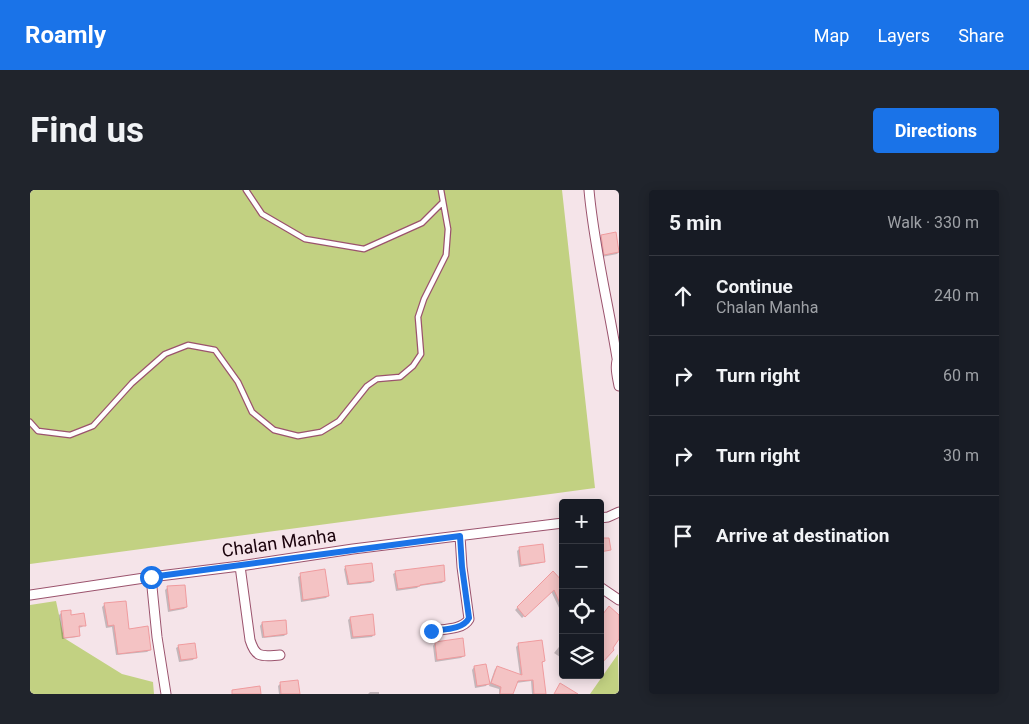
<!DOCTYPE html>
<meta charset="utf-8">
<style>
:root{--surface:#171b24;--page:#20242c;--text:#f1f3f6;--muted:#9ea1a6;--line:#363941;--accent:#1a73e8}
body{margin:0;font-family:Roboto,sans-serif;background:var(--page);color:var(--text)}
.controls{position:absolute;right:15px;bottom:15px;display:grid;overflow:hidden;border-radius:5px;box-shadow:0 2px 12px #0003}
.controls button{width:45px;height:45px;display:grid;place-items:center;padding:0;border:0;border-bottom:1px solid var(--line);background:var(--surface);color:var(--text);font:25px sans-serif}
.stop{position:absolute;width:15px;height:15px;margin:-11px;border:4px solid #1a73e8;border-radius:50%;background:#fff}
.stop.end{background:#1a73e8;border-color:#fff;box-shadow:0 1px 5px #0008}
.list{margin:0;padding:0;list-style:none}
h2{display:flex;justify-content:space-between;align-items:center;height:65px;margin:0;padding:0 20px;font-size:21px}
h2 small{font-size:16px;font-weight:400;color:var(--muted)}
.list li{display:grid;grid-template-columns:32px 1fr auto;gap:15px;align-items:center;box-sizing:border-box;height:80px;padding:0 20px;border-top:1px solid var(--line)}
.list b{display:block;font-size:19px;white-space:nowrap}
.list p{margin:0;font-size:16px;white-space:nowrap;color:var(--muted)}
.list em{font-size:16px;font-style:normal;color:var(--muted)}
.icon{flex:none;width:28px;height:28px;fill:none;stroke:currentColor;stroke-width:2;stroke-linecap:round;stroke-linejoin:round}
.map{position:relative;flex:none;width:589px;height:504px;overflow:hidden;border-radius:5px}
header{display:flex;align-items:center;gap:30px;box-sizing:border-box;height:70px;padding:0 25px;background:var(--accent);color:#fff}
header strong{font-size:24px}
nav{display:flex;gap:28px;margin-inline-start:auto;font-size:18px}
.intro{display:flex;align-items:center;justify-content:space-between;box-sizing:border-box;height:120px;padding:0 30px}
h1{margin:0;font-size:35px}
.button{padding:12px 22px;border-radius:5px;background:var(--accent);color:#fff;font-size:18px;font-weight:700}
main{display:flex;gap:30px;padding:0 30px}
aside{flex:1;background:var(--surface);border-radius:5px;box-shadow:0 2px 12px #0003}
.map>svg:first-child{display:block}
.green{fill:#c2d182}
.shadow{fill:#0003}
.building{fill:#f4c3c4;stroke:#ef9b9e}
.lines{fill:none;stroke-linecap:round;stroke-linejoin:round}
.lane-casing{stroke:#9b536d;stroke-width:7}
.street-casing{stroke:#9b536d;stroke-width:11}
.lane{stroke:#fff;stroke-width:4.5}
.street{stroke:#fff;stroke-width:9}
.route{stroke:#1a73e8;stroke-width:6}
.labels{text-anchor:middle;stroke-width:4.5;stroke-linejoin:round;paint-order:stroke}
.street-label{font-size:18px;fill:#1b030c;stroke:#f5e4e9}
</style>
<header>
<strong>Roamly</strong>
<nav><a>Map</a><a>Layers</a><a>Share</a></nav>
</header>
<div class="intro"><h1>Find us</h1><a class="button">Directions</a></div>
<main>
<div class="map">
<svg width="589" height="504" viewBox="0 0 589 504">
<rect width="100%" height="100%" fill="#f5e4e9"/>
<!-- green -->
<path class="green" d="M0 0H532L565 298 0 374Z
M26 411 34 448 92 484 123 492 124 504H0V415Z
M588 464 589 504H560Z"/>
<!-- shadow -->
<path class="shadow" d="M572 46 589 62 587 64 572 67 569 48Z
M490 358 514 371 511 373 489 377 487 361Z
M316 377 343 391 341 393 317 395 314 379Z
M366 382 414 391 412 393 389 396 387 398 366 401 363 384Z
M523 383 533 419 530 420 521 401 492 428 485 420Z
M271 385 298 406 296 408 271 412 268 387Z
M138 397 156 417 154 419 138 422 135 400Z
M75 414 98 440 120 460 117 462 86 465 82 437 76 438 72 417Z
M32 422 54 435 52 437 48 438 49 445 47 447 32 449 29 425Z
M320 428 344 444 342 447 321 449 318 430Z
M232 433 256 444 254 446 232 448 230 436Z
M533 452V469L524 463Z
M405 453 434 466 431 468 405 472 403 456Z
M489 454 514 471 511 474 514 504H502L501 491 486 493 482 504H469V499L459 496 465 479 468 477 490 486 486 457Z
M149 456 165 467 163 470 149 472 146 458Z
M444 477 458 493 456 496 445 498 442 480Z
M267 492 269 504H249L248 496 250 494Z
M340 502H349V504H338Z"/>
<!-- building -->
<path class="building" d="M586 42 589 62 574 65 571 45Z
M570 348H579L581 360 570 362Z
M513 354 515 372 491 375 489 357Z
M342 373 344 391 319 394 315 376Z
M414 375 415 391 390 395V396L368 399 365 381Z
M295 379 299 406 273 410 270 383Z
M523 381 533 392V420L524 400 495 427 487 417Z
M155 395 157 417 140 420 137 396Z
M96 411 99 439 118 436 121 460 88 464 84 435 78 436 74 413Z
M579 416 589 425V449L583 458 584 460 570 475V442L573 437 570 435V421L573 424Z
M41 420V425L54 423 56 436H49L50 446 34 448 31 421Z
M343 424 345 445 323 447 320 427Z
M256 430 257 444 234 447 232 432Z
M433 448 435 466 407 470 405 452Z
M512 450 515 471 512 472 516 504H504L503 490 488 491 483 504H470L471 497 461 493 467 476 492 485 488 453Z
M165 453 167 468 151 470 148 455Z
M456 474 460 494 447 496 444 476Z
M268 490 270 504H251L250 492Z
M530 493 548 504H524Z
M230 496 231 504H202V500Z"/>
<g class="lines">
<!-- lane casing -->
<g class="lane-casing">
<path id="lane" d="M216 0 232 24 275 49 334 59 392 33 413 12
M0 232 8 241 40 245 63 236 102 193 135 164 158 155 185 160 208 192 222 222 244 240 268 246 291 242 309 231 337 196 347 189 370 187 383 176 391 164 388 127 394 109 416 65 418 39 411 0"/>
</g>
<!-- street casing -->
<g class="street-casing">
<path id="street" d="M559 0C564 57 578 112 587 168
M589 165C584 175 587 185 589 196
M570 328 578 327 589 322
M210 376 220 450C226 469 232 466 250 465
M121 387 127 447 136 504
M570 397 589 410
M0 405 121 387 210 376 323 359 533 333
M401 441C413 439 433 440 439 429L432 377 430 346"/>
</g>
<!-- lane -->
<use href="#lane" class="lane"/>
<!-- street -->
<use href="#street" class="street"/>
</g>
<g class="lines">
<!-- route -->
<path class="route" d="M121 387 430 346 432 377 439 428C433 440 413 439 401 441"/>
</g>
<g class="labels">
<!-- street labels -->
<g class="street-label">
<text transform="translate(249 353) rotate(-8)" y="6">Chalan Manha</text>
</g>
</g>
</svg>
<div class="controls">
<button>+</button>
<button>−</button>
<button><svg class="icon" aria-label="locate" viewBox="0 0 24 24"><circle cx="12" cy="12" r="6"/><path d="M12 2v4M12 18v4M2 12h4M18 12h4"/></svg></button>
<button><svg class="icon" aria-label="layers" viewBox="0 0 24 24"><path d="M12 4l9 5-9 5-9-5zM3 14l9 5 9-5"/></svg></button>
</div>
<div class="stop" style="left:121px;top:387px"></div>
<div class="stop end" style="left:401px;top:441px"></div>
</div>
<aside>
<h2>5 min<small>Walk · 330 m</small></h2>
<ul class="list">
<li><svg class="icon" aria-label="ahead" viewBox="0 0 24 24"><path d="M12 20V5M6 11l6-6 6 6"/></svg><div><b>Continue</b><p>Chalan Manha</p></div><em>240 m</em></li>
<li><svg class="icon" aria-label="right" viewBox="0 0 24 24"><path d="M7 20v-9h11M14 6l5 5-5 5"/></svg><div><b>Turn right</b></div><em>60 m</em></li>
<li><svg class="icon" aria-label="right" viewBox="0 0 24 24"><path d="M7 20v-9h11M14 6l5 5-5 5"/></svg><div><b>Turn right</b></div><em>30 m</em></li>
<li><svg class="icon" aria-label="arrive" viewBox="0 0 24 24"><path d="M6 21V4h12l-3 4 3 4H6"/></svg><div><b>Arrive at destination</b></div></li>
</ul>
</aside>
</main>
